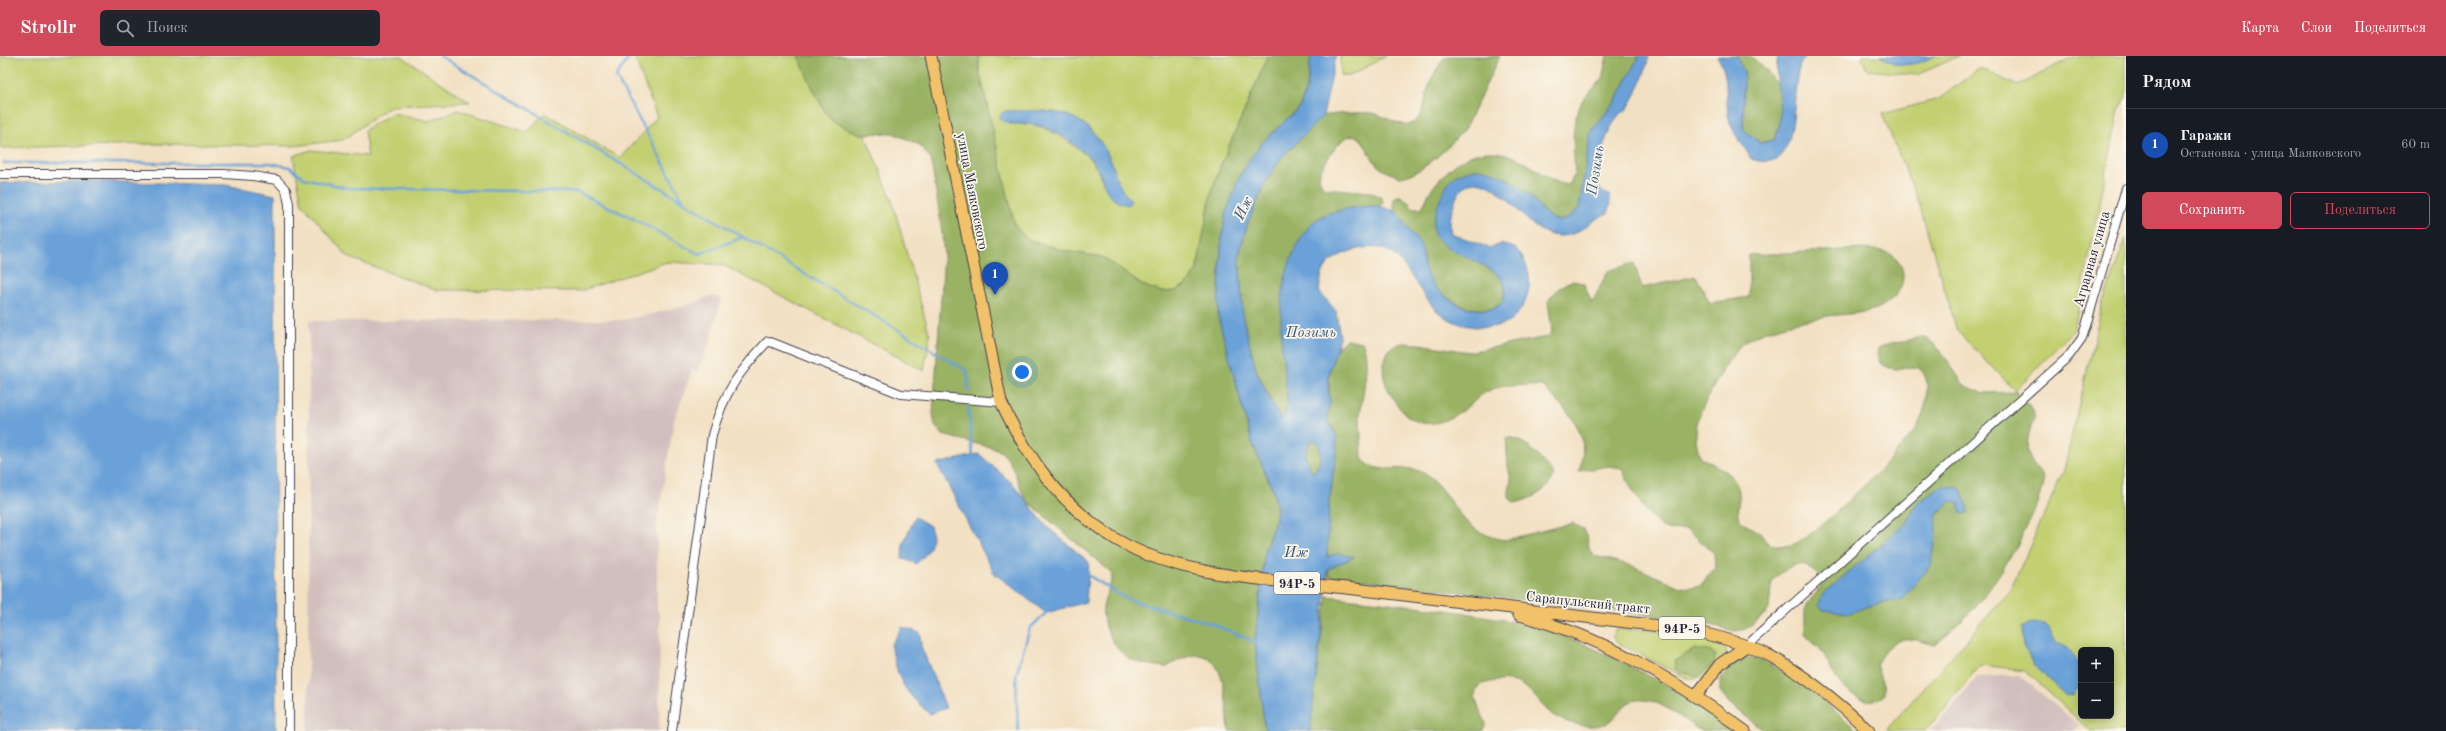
<!DOCTYPE html>
<html lang="ru">
<meta charset="utf-8">
<style>
:root{--surface:#171b24;--page:#20242c;--text:#f1f3f6;--muted:#9ea1a6;--line:#363941;--accent:#d1495b}
body{margin:0;font-family:"Old Standard TT",serif;background:var(--page);color:var(--text)}
.controls{position:absolute;right:12px;bottom:12px;display:grid;overflow:hidden;border-radius:6px;box-shadow:0 2px 10px #0003}
.controls button{width:36px;height:36px;display:grid;place-items:center;padding:0;border:0;border-bottom:1px solid var(--line);background:var(--surface);color:var(--text);font:20px sans-serif}
.you{position:absolute;left:1022px;top:316px;width:14px;height:14px;margin:-10px;border:3px solid #fff;border-radius:50%;background:#1a73e8;box-shadow:0 0 0 6px #1a73e833}
.badge{display:grid;place-items:center;width:26px;height:26px;border-radius:50%;background:var(--accent);color:#fff;font-size:13px;font-weight:700}
.pin{position:absolute;translate:-50% -33px;filter:drop-shadow(0 1px 2px #0008)}
.pin::after{content:'';position:absolute;top:21px;width:14px;height:12px;background:inherit;clip-path:polygon(0 0,100% 0,50% 100%)}
.list{margin:0;padding:0;list-style:none}
h2{display:flex;justify-content:space-between;align-items:center;height:52px;margin:0;padding:0 16px;font-size:17px}
h2 small{font-size:13px;font-weight:400;color:var(--muted)}
.list li{display:grid;grid-template-columns:26px 1fr auto;gap:12px;align-items:center;box-sizing:border-box;height:72px;padding:0 16px;border-top:1px solid var(--line)}
.list b{display:block;font-size:15px;white-space:nowrap}
.list p{margin:0;font-size:13px;white-space:nowrap;color:var(--muted)}
.list em{font-size:13px;font-style:normal;color:var(--muted)}
.actions{display:flex;gap:8px;padding:12px 16px}
.actions a{flex:1;padding:9px 0;border:1px solid var(--accent);border-radius:6px;text-align:center;font-size:14px;color:var(--accent)}
.actions .main{background:var(--accent);color:#fff}
.icon{flex:none;width:22px;height:22px;fill:none;stroke:currentColor;stroke-width:2;stroke-linecap:round;stroke-linejoin:round}
.map{position:relative;flex:none;width:2126px;height:675px;overflow:hidden}
header{display:flex;align-items:center;gap:24px;box-sizing:border-box;height:56px;padding:0 20px;background:var(--accent);color:#fff}
header strong{font-size:19px}
nav{display:flex;gap:22px;margin-inline-start:auto;font-size:14px}
.search{width:280px;height:36px;background:var(--page);display:flex;align-items:center;gap:10px;box-sizing:border-box;padding:0 14px;border-radius:6px;color:var(--muted);font-size:15px}
main{display:flex}
aside{flex:1;background:var(--surface)}
.map>svg:first-child{display:block}
.industrial{fill:#d1bfbe}
.green{fill:#c2d072;stroke:#727956;fill-rule:evenodd}
.forest{fill:#99b264;stroke:#5e6a50}
.water{fill:#6aa1d8;stroke:#46628a;fill-rule:evenodd}
.lines{fill:none;stroke-linecap:round;stroke-linejoin:round}
.stream{stroke:#6aa1d8;stroke-width:2.5}
.minor-casing{stroke:#413e4f;stroke-width:10}
.major-casing{stroke:#413e4f;stroke-width:13}
.minor{stroke:#fff;stroke-width:8}
.major{stroke:#f2c26a;stroke-width:11}
.labels{text-anchor:middle;stroke-width:3.5;stroke-linejoin:round;paint-order:stroke}
.shield{fill:#fbf7ec;stroke:#636270;stroke-width:1}
.shield-label{font-size:13px;font-weight:bold;fill:#22223b}
.street-label{font-size:14px;fill:#22223b;stroke:#fbf7ec}
.water-label{font-size:15px;font-style:italic;fill:#3f557a;stroke:#fbf7ec}
</style>
<header>
<strong>Strollr</strong>
<div class="search"><svg class="icon" aria-label="search" viewBox="0 0 24 24"><circle cx="10" cy="10" r="6"/><path d="M15 15l6 6"/></svg>Поиск</div>
<nav><a>Карта</a><a>Слои</a><a>Поделиться</a></nav>
</header>
<main>
<div class="map">
<svg width="2126" height="675" viewBox="0 0 2126 675">
<rect width="100%" height="100%" fill="#fbf7ec"/>
<filter id="ink" filterUnits="userSpaceOnUse"><feTurbulence type="fractalNoise" baseFrequency=".025" numOctaves="2"/><feDisplacementMap in="SourceGraphic" scale="8" xChannelSelector="R" yChannelSelector="G"/><feConvolveMatrix kernelMatrix="1 2 1 2 8 2 1 2 1" color-interpolation-filters="sRGB"/></filter>
<filter id="wash" filterUnits="userSpaceOnUse"><feTurbulence type="fractalNoise" baseFrequency=".012" numOctaves="4" result="noise"/><feDisplacementMap in="SourceGraphic" scale="16" xChannelSelector="R" yChannelSelector="G"/><feGaussianBlur stdDeviation="0.9" result="paint"/><feColorMatrix in="noise" values="0 0 0 0 0 0 0 0 0 0 0 0 0 0 0 0 0 1.4 0 .05"/><feComposite in="paint" operator="in"/></filter>
<g filter="url(#wash)">
<rect width="100%" height="100%" fill="#f2e0c2"/>
<!-- industrial -->
<path class="industrial" d="M711 240 721 242 710 286 697 316 692 314 674 365 657 467V553L660 561 659 675H308L309 265 624 264 682 251Z
M2019 619 2079 669 2074 675H1931L1977 621Z"/>
<!-- green -->
<path class="green" d="M0 0H401L470 46 390 50 343 84 294 90 153 88 0 92Z
M634 0H843L844 29 891 141 930 280 924 315 723 209 667 206 580 235 436 234 348 201 302 148 293 100 311 94 368 100 364 74 393 57 429 65 458 54 527 76 545 57 620 102 657 61Z
M979 0H1268L1220 111 1211 138 1197 213 1188 227 1176 235 1161 236 1142 229 1102 201 1065 195 1027 183 1015 170 979 14ZM1024 55H1046L1110 103 1119 132 1131 145 1108 135 1091 103 1062 81 1042 71 1030 68H1009Z
M1340 0H1386L1350 20H1341Z
M1861 0H1959L1917 19 1867 14Z
M2074 0H2126V42L2119 54 2074 274 2015 334 1957 275 1918 144 1882 58 1939 43 1980 12 2018 30Z
M2126 182V675H2090L2025 614 1980 609 1926 675H1888L1887 673 2010 535 2064 414 2102 249ZM2081 594H2111V660H2081Z
M1622 573C1656 573 1692 580 1724 590L1727 596C1719 610 1704 626 1686 622L1616 586 1612 580 1616 574Z"/>
<!-- forest -->
<path class="forest" d="M798 0H979V14L1015 170 1027 183 1065 195 1102 201 1142 229 1161 236 1176 235 1188 227 1197 213 1211 138 1220 111 1268 0H1311L1307 31 1300 51 1262 87 1249 104 1238 124 1225 161 1221 190 1218 260 1251 384 1273 434 1277 451 1276 462 1265 494 1255 586 1265 675H1229C1225 635 1225 573 1167 611 1140 609 1121 605 1109 578 1105 570 1102 560 1103 551 1105 540 1111 529 1113 518L1028 446C1016 429 1015 403 997 393L943 379 935 370 933 358 944 199 941 168 931 104 920 89 907 83 892 77 860 78 835 67 825 56 813 33Z
M1446 0H1500L1465 72C1451 89 1422 119 1400 121 1392 118 1381 114 1376 108 1370 101 1368 93 1363 86 1349 65 1330 100 1323 110 1318 117 1318 125 1324 132L1371 136 1382 142 1383 147 1380 150H1368L1281 272 1288 348 1284 360 1280 363 1257 317 1243 263 1239 198 1248 166 1268 122 1281 102 1323 60C1328 58 1365 56 1372 57 1385 59 1405 76 1417 64 1425 56 1425 39 1429 29 1433 18 1439 9 1446 0Z
M1607 0H1639L1616 45 1591 75 1579 152C1555 182 1543 151 1526 136 1515 127 1499 118 1485 113L1441 142 1433 171 1499 217C1532 278 1418 255 1424 199L1394 153V143L1397 140H1402L1414 152H1421C1426 147 1427 139 1431 134 1459 97 1489 83 1531 110 1543 117 1556 129 1569 129L1575 118 1573 82 1575 63 1582 45 1602 23Z
M1736 0H1751C1759 8 1769 16 1775 26 1783 41 1782 69 1774 84L1760 87 1743 73 1744 16Z
M1863 193C1873 194 1889 194 1897 203 1912 223 1897 245 1876 253 1862 258 1843 258 1828 260 1805 264 1766 272 1747 284 1734 292 1716 326 1709 339 1697 360 1691 379 1701 402 1718 410 1742 421 1739 443 1738 450 1736 458 1740 464 1744 470 1755 472 1760 477 1765 483 1766 489 1775 489 1781 490 1789 490 1794 488 1813 483 1911 387 1919 367 1925 355 1932 326 1922 315 1915 307 1905 314 1897 313 1890 313 1885 310 1880 307L1877 297 1879 291 1920 281 1928 283 1941 295 1963 328 1972 334 1986 337 2016 336 2030 350 2035 360C2030 374 2023 390 2031 404 2035 411 2041 415 2044 423 2035 473 1978 560 1935 588 1927 588 1920 584 1911 583 1895 581 1882 596 1876 609L1884 632V639C1870 652 1849 639 1839 626 1831 617 1828 603 1820 593 1816 588 1809 584 1805 578V554L1808 547 1820 532V527L1817 518 1803 508H1794L1774 522 1771 531 1769 553 1766 558 1745 573 1735 575 1699 566 1650 559 1329 520 1328 512 1354 501H1327L1329 446 1337 392 1333 372 1327 363C1333 339 1321 299 1347 283L1362 286C1372 304 1361 341 1360 362 1360 375 1362 389 1362 402 1374 420 1399 409 1416 414 1438 420 1450 449 1465 464 1475 475 1491 482 1505 484L1573 467 1585 475 1590 495 1595 500 1633 510 1680 531 1690 532 1700 530 1715 511 1714 497 1687 473C1680 473 1671 475 1665 472 1649 466 1628 428 1622 412L1609 410 1579 415C1592 373 1569 359 1543 330 1526 330 1501 327 1486 336 1479 340 1473 347 1467 351 1435 375 1410 375 1390 337 1381 321 1381 308 1390 292L1402 287 1419 288 1469 296 1547 281 1552 276 1548 245 1559 232 1573 224 1584 228 1592 247 1608 215 1634 207 1642 232 1696 220 1710 247 1749 241V199Z
M1506 381C1526 381 1542 405 1554 419 1546 437 1533 442 1515 447L1509 442V435L1511 425 1508 411Z
M1310 384 1316 385C1324 397 1321 408 1313 418L1305 400Z
M1327 540C1401 549 1476 554 1548 575 1582 585 1612 601 1643 617 1675 633 1708 652 1735 675 1725 675 1712 675 1702 675 1698 674 1693 669 1689 667 1674 657 1657 642 1637 644 1624 645 1621 656 1612 664 1601 674 1581 670 1568 666 1531 656 1538 614 1486 627 1465 633 1481 655 1486 667L1483 675H1310L1313 639Z
M1695 593 1709 595 1716 599 1713 609 1698 620 1681 617 1675 613 1674 605Z
M1748 602C1775 602 1836 656 1858 675H1764L1729 647 1720 635V624L1727 614 1741 603Z"/>
<!-- water -->
<path class="water" d="M1311 0H1336L1323 60 1281 102 1268 122 1248 166 1239 198 1243 263 1257 317 1280 363 1284 360 1288 348C1282 294 1271 233 1300 184 1304 177 1310 168 1317 163 1324 158 1337 155 1345 153 1362 150 1382 147 1397 157 1402 161 1404 167 1408 173 1412 179 1419 184 1421 191 1424 198 1422 203 1424 209 1428 228 1447 245 1465 251 1473 253 1483 255 1492 253 1498 252 1502 247 1504 240 1514 209 1449 203 1435 179 1429 168 1440 143 1445 132 1451 118 1470 112 1484 113 1497 115 1517 128 1527 137 1543 153 1556 181 1579 152L1591 75 1616 45 1639 0H1649C1645 17 1638 37 1628 52 1626 55 1623 55 1621 57 1609 67 1593 114 1598 129 1600 135 1604 137 1609 139L1611 148 1608 157C1591 163 1579 181 1559 180 1525 179 1511 130 1476 126 1456 125 1447 164 1451 177L1489 192 1502 188 1515 192C1532 210 1534 233 1521 253 1518 257 1513 264 1509 266 1489 275 1463 272 1445 261 1419 245 1406 196 1380 192 1364 189 1334 197 1325 212 1321 219 1320 227 1319 235L1336 255 1340 281 1330 314 1328 331 1330 346 1327 363 1337 381V392L1329 446 1327 501 1338 497 1354 501 1328 513 1310 675H1265L1255 586 1265 494 1276 462 1277 451 1273 434 1251 384 1218 260 1221 190 1225 161 1238 124 1249 104 1262 87 1300 51 1307 31ZM1310 384 1316 385C1324 397 1321 407 1313 417L1305 400Z
M1717 0H1736L1744 16 1743 73 1760 87 1774 84C1788 59 1772 27 1778 0H1807C1783 12 1812 124 1751 103 1743 87 1730 76 1728 57 1725 37 1729 18 1717 0Z
M1880 0H1935C1915 10 1899 13 1880 0Z
M1005 55C1053 54 1085 51 1109 101 1119 121 1114 126 1131 145L1128 149C1099 144 1107 118 1090 102 1074 87 1052 70 1030 68 1020 67 1012 69 1003 65L999 62 1000 59Z
M92 125 226 129 275 139 276 675H0V127Z
M979 398 1014 429 1047 471 1089 506 1086 546 1046 557 994 517 937 408Z
M1942 430 1960 432 1968 450V457L1961 458 1959 446 1951 445 1937 458 1935 488 1931 509 1901 544 1876 548 1849 557 1823 554 1819 548 1823 538 1906 467 1916 448Z
M915 461 930 470C935 489 930 495 916 508L902 502 903 488Z
M2032 566 2041 567 2048 572 2056 586 2068 592 2079 606V625L2074 638 2065 639 2033 608 2023 590 2022 572Z
M902 571 920 577 921 590 946 652 930 658C901 632 899 626 891 589Z"/>
<g class="lines">
<!-- stream -->
<path class="stream" d="M440 0 967 315 969 335
M630 0 616 21 685 147
M4 107H270L290 111 304 122 348 132 577 136 636 164 699 198 741 182
M968 352 973 401
M1086 518 1127 543 1210 567 1255 586
M1018 675 1016 619 1030 572 1046 557"/>
</g>
</g>
<g filter="url(#ink)">
<g class="lines">
<!-- minor casing -->
<g class="minor-casing">
<path id="minor" d="M0 118H224L253 120 277 124 286 134 289 148V675
M1745 591 2069 300 2082 282 2085 273 2126 132
M672 675 712 379C724 336 738 317 768 285L901 338 1001 346"/>
</g>
<!-- major casing -->
<g class="major-casing">
<path id="major" d="M931 0 1001 346C1028 403 1061 450 1117 484 1183 523 1279 524 1355 533 1464 547 1574 559 1684 573 1713 579 1746 587 1772 601 1808 621 1839 647 1869 675
M1519 559C1603 580 1676 625 1745 675
M1696 640 1720 608 1745 591"/>
</g>
<!-- minor -->
<use href="#minor" class="minor"/>
<!-- major -->
<use href="#major" class="major"/>
</g>
</g>
<g class="labels">
<!-- shield labels -->
<g class="shield">
<rect x="1274" y="516" width="46" height="22" rx="3"/>
<rect x="1659" y="561" width="46" height="22" rx="3"/>
</g>
<g class="shield-label">
<text x="1297" y="532">94Р-5</text>
<text x="1682" y="577">94Р-5</text>
</g>
<!-- street labels -->
<g class="street-label">
<text transform="translate(973 135) rotate(79)" y="5">улица Маяковского</text>
<text transform="translate(2091 203) rotate(-74)" y="5">Аграрная улица</text>
<text transform="translate(1588 546) rotate(6)" y="5">Сарапульский тракт</text>
</g>
<!-- water labels -->
<g class="water-label">
<text transform="translate(1595 114) rotate(-81)" y="5">Позимь</text>
<text transform="translate(1243 152) rotate(-64)" y="5">Иж</text>
<text x="1311" y="281">Позимь</text>
<text x="1296" y="501">Иж</text>
</g>
</g>
</svg>
<div class="controls">
<button>+</button>
<button>−</button>
</div>
<div class="you"></div>
<div class="pin badge" style="left:995px;top:239px;background:#1a4fb4">1</div>
</div>
<aside>
<h2>Рядом<small></small></h2>
<ul class="list">
<li><span class="badge" style="background:#1a4fb4">1</span><div><b>Гаражи</b><p>Остановка · улица Маяковского</p></div><em>60 m</em></li>
</ul>
<div class="actions"><a class="main">Сохранить</a><a>Поделиться</a></div>
</aside>
</main>
